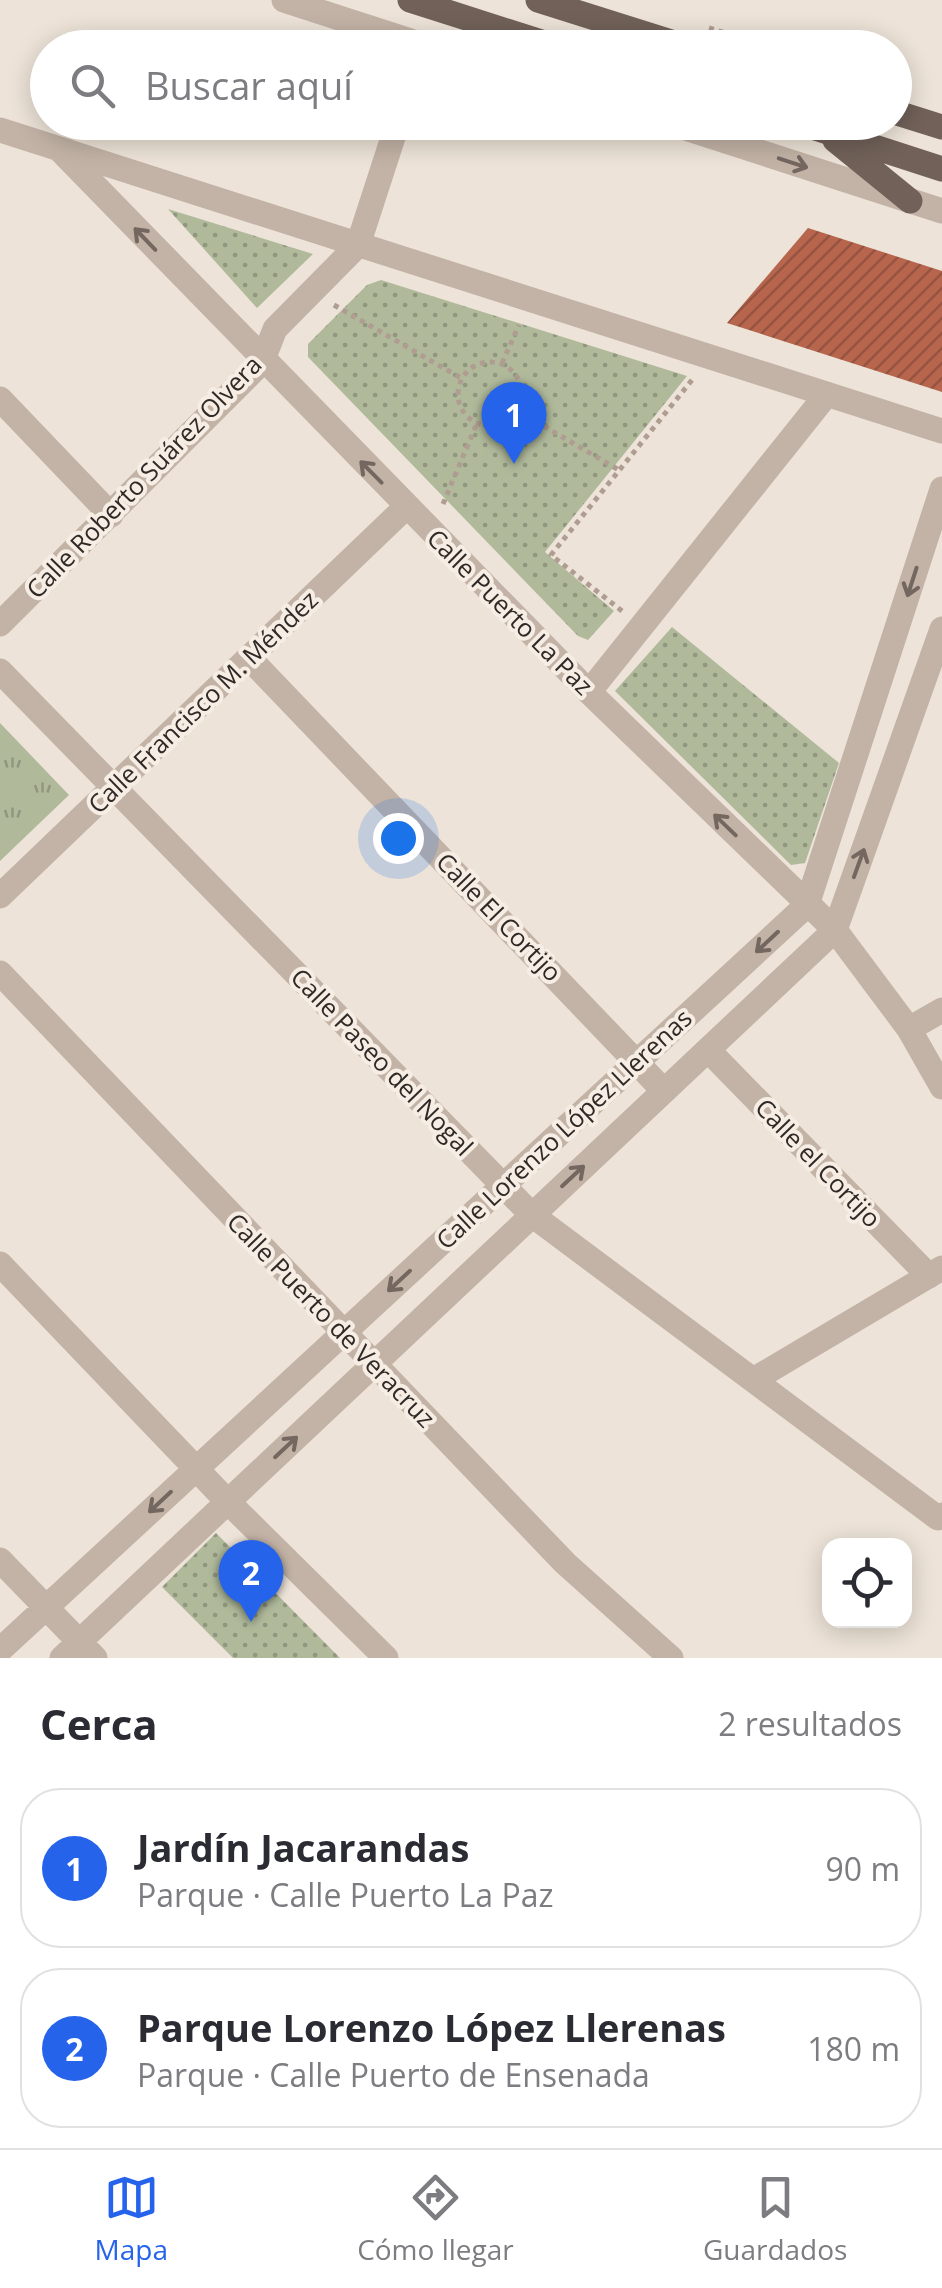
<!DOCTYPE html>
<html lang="es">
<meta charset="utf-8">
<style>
:root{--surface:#fff;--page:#f7f7f7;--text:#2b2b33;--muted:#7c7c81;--line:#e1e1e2;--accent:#2563eb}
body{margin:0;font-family:"Open Sans",sans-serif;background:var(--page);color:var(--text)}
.controls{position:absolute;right:30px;bottom:30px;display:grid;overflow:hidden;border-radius:20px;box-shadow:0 5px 25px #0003}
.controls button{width:90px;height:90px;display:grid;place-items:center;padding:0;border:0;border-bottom:2px solid var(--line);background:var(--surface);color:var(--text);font:50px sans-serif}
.you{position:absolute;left:398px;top:838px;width:35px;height:35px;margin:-25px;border:8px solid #fff;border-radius:50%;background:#1a73e8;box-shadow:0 0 0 15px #1a73e833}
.badge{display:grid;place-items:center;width:65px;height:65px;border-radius:50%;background:var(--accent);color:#fff;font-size:32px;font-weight:700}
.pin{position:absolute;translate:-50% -82px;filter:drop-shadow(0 2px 5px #0008)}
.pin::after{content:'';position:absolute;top:52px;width:35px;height:30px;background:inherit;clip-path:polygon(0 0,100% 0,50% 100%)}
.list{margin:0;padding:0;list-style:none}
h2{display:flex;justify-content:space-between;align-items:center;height:130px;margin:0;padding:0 40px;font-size:42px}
h2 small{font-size:32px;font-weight:400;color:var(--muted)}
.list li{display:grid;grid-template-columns:65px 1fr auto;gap:30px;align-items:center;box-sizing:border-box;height:160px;margin:0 20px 20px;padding:0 20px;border:2px solid var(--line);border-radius:40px}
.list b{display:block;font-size:38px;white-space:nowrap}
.list p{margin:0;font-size:32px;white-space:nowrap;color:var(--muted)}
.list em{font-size:32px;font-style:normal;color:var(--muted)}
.icon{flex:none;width:55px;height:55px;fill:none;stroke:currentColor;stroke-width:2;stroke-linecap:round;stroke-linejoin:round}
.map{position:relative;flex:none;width:942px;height:1658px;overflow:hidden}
.search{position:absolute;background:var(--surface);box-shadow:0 5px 25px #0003;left:30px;right:30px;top:30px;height:110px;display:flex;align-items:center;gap:25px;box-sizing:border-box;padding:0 35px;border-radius:55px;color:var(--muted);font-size:38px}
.sheet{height:490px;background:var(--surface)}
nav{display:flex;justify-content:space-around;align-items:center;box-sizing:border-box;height:140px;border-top:2px solid var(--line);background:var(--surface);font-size:28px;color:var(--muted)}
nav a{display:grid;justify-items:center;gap:5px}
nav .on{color:var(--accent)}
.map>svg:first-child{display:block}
.grass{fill:url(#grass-tufts)}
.park{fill:url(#park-dots)}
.building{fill:url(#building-hatch)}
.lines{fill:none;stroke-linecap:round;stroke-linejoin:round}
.path{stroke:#af9d91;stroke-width:5;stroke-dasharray:5 5;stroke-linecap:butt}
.minor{stroke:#c3b3a6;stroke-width:25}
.primary{stroke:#716159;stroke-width:25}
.oneway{stroke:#736760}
.labels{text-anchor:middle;stroke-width:8;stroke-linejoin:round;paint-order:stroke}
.street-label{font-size:25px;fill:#312926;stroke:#f6ede4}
</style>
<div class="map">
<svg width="942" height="1658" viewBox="0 0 942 1658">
<defs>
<pattern id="grass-tufts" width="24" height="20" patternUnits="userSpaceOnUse" patternTransform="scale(2.5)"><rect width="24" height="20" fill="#b0ba9b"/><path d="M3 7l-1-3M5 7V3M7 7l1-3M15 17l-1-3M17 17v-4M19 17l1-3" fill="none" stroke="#90977e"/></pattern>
<pattern id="park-dots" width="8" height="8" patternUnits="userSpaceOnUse" patternTransform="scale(2.5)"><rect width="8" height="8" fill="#b0ba9b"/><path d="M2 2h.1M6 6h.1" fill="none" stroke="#90977e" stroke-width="1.8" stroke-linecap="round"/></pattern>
<pattern id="building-hatch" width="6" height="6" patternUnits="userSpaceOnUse" patternTransform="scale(2.5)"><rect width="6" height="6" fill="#b7654d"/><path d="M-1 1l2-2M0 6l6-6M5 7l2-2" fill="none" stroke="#955340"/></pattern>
</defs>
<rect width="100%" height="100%" fill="#ede3d8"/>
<!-- grass -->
<path class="grass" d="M0 723 69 795 0 861Z"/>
<!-- park -->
<path class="park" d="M168 209 313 254 257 308Z
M381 280 687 376 545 552 614 611 588 640 578 636 308 357V344L367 285Z
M672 627 839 763 805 863 791 865 615 691Z
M216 1533 340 1658H233L162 1587Z"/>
<!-- building -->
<path class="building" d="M808 228 942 271V392L727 323Z"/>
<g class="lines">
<!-- path -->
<path class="path" d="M709 28 773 48
M334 305 461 378
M458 394a32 32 0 1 1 64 0a32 32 0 1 1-64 0Z
M502 363 519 325
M518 411 619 470
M443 504 477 423
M622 611 551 555 692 380"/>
<!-- minor -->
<path class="minor" d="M284 0 432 48
M667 122 942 211
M0 130 942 431
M60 150 589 692 835 930 909 1029 942 1087
M0 399 111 515
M0 624 262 362 275 329 358 245 398 122
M249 658 664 1091
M0 671 532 1215 938 1518 942 1515
M589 692 827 394
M0 896 406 507
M0 973 565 1563 671 1658
M909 1029 942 1010
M708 1050 929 1276
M0 1264 228 1502 386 1658
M753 1380 942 1268
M0 1560 95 1658
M0 1650 807 905 942 489
M62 1658 835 930 942 629"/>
<!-- primary -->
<path class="primary" d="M410 0 560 48
M538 0 690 48
M894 112 942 127
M797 122 942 169
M835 140 910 201"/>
</g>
<!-- one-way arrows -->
<defs><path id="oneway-shaft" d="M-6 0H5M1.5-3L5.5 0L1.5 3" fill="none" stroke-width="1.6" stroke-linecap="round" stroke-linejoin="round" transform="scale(2.5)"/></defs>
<g class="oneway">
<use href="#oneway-shaft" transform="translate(793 163) rotate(18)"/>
<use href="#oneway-shaft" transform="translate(145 239) rotate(-134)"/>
<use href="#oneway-shaft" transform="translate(371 472) rotate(-135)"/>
<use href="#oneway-shaft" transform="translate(912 582) rotate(108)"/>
<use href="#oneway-shaft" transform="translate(725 825) rotate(-136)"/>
<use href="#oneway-shaft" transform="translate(859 863) rotate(-70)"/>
<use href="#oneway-shaft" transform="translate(767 942) rotate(137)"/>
<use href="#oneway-shaft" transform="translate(573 1176) rotate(-43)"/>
<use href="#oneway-shaft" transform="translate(399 1281) rotate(137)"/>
<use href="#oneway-shaft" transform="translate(286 1447) rotate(-43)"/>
<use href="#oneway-shaft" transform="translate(160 1502) rotate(137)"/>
</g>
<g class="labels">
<!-- street labels -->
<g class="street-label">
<text transform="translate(144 477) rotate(-46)" y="9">Calle Roberto Suárez Olvera</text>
<text transform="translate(510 612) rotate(45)" y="9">Calle Puerto La Paz</text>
<text transform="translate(203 702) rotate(-44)" y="9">Calle Francisco M. Méndez</text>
<text transform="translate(499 917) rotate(46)" y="9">Calle El Cortijo</text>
<text transform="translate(382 1062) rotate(46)" y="9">Calle Paseo del Nogal</text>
<text transform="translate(564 1129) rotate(-43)" y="9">Calle Lorenzo López Llerenas</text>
<text transform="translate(818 1163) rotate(46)" y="9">Calle el Cortijo</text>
<text transform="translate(331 1320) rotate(46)" y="9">Calle Puerto de Veracruz</text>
</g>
</g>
</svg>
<div class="controls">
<button><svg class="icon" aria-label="locate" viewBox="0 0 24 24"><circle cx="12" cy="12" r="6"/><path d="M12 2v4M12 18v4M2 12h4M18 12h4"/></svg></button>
</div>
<div class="you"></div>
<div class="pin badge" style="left:514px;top:464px">1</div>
<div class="pin badge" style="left:251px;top:1622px">2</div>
<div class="search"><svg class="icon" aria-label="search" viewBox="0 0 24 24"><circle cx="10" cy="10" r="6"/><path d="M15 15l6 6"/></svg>Buscar aquí</div>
</div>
<section class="sheet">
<h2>Cerca<small>2 resultados</small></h2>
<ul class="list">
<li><span class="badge">1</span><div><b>Jardín Jacarandas</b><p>Parque · Calle Puerto La Paz</p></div><em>90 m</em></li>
<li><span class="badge">2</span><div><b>Parque Lorenzo López Llerenas</b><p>Parque · Calle Puerto de Ensenada</p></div><em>180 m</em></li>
</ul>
</section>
<nav>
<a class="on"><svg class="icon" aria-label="map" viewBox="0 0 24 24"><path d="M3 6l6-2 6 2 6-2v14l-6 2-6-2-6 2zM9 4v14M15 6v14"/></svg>Mapa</a>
<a><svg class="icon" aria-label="directions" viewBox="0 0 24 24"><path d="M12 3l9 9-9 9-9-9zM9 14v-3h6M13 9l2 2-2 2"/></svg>Cómo llegar</a>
<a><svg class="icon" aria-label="saved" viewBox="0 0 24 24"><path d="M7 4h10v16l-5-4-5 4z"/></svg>Guardados</a>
</nav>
